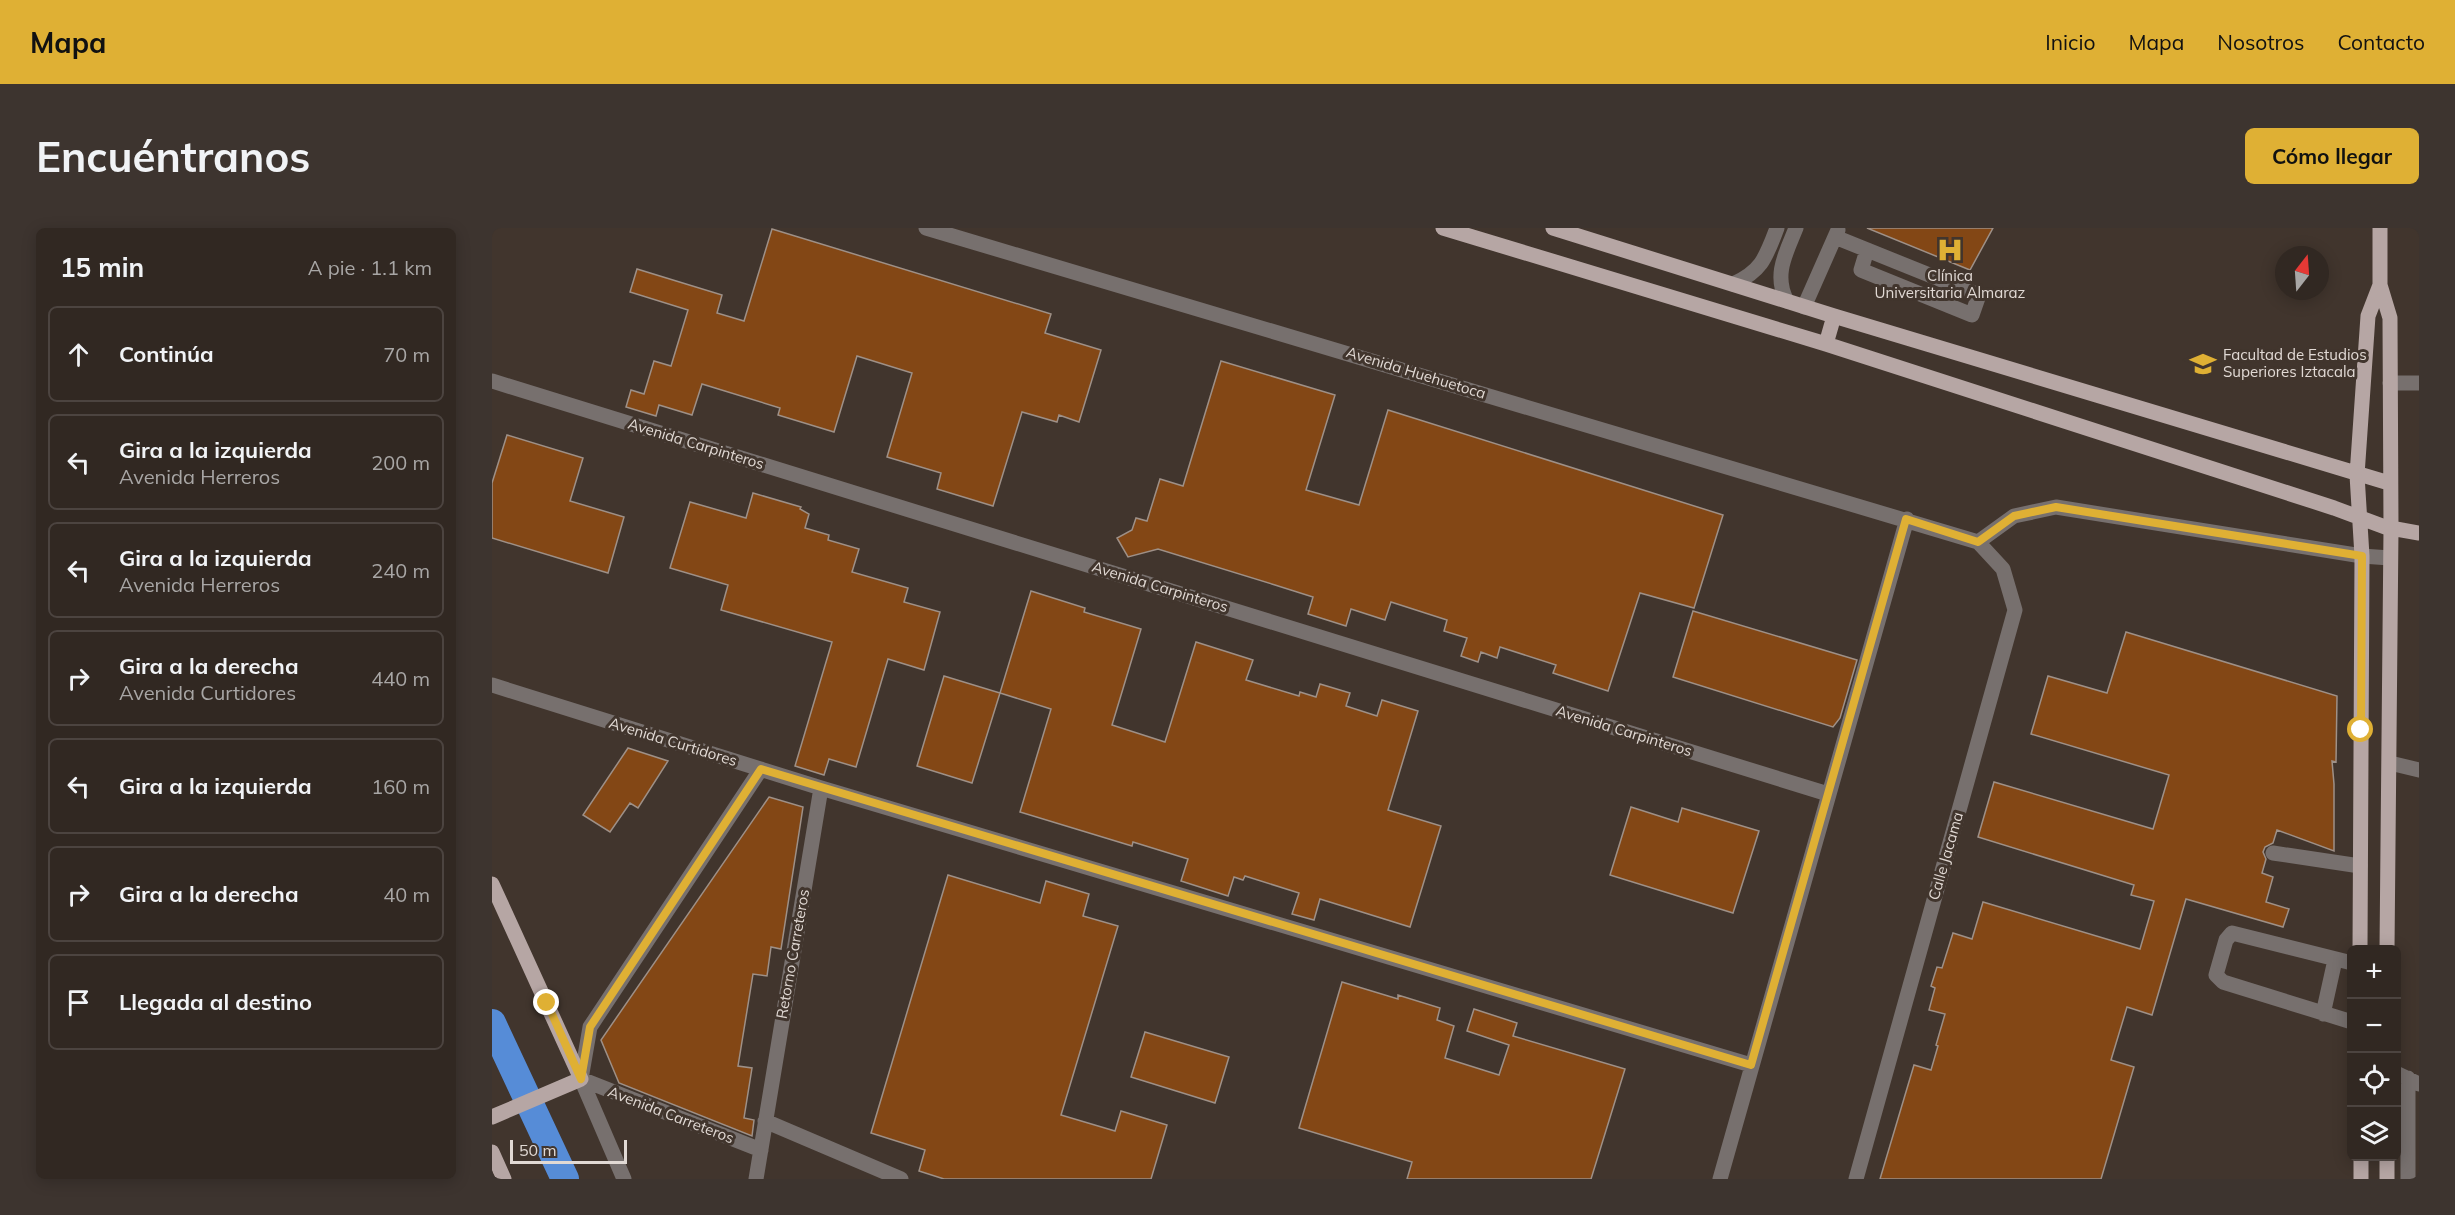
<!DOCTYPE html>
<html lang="es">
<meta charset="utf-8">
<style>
:root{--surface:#312822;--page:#3d342f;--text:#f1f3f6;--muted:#a8a6a5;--line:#4c4440;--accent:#dfb034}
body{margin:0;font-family:Mulish,sans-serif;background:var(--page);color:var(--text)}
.controls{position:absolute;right:18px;bottom:18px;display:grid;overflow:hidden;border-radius:9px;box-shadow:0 3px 15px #0003}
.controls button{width:54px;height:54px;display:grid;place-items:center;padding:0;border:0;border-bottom:2px solid var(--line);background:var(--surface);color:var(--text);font:30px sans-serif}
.compass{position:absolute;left:1783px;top:18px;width:54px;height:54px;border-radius:50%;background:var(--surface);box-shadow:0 3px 15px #0003;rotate:17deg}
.scale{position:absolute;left:18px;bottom:15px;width:117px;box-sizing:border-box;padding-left:6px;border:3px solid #e1d9d4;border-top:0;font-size:16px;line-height:21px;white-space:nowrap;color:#e1d9d4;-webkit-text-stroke:4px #41352d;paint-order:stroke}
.stop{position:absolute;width:18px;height:18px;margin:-14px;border:4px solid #dfb034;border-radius:50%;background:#fff}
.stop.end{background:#dfb034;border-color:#fff;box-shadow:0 2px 6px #0008}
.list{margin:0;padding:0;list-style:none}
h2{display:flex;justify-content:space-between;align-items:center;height:78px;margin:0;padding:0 24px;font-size:26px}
h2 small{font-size:20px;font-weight:400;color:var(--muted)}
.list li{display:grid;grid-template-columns:39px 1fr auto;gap:18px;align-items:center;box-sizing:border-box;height:96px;margin:0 12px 12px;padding:0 12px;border:2px solid var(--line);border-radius:9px}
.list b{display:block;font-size:22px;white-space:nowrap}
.list p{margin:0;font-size:20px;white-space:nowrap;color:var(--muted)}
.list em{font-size:20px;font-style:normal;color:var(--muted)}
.icon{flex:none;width:33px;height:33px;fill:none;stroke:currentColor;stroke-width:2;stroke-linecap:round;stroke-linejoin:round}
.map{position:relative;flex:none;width:1927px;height:951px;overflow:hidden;border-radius:9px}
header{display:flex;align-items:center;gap:36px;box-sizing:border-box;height:84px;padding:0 30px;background:var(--accent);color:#111}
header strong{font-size:28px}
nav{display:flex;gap:33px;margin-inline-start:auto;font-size:21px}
.intro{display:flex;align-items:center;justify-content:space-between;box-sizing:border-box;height:144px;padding:0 36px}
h1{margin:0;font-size:42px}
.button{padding:15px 27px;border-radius:9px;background:var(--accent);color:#111;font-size:21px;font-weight:700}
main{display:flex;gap:36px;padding:0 36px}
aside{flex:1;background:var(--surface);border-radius:9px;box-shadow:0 3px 15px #0003}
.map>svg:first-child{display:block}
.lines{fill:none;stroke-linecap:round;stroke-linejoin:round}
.river{stroke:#568cd7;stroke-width:28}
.building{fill:#834715;stroke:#9e9087;stroke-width:1.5}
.minor{stroke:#77706e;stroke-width:15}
.major{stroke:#b6a6a4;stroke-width:15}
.route{stroke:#dfb034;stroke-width:8}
.labels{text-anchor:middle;stroke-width:6;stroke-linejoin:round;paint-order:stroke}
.poi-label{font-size:15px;fill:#e1d9d4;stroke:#41352d}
.street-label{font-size:15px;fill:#e1d9d4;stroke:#41352d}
</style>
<header>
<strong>Mapa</strong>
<nav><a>Inicio</a><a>Mapa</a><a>Nosotros</a><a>Contacto</a></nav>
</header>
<div class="intro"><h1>Encuéntranos</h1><a class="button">Cómo llegar</a></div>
<main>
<aside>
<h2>15 min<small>A pie · 1.1 km</small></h2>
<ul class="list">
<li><svg class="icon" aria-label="ahead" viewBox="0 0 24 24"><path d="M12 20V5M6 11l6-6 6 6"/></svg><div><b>Continúa</b></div><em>70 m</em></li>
<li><svg class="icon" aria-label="left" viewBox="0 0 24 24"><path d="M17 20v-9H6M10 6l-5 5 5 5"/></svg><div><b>Gira a la izquierda</b><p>Avenida Herreros</p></div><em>200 m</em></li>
<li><svg class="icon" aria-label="left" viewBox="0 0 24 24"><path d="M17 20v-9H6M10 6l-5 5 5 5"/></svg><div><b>Gira a la izquierda</b><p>Avenida Herreros</p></div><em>240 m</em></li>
<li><svg class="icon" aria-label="right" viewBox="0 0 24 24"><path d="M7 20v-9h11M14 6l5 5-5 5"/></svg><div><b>Gira a la derecha</b><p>Avenida Curtidores</p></div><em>440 m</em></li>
<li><svg class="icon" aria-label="left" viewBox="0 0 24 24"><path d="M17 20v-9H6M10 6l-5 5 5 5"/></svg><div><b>Gira a la izquierda</b></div><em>160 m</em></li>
<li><svg class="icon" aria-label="right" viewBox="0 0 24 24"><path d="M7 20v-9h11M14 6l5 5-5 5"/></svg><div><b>Gira a la derecha</b></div><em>40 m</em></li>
<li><svg class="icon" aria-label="arrive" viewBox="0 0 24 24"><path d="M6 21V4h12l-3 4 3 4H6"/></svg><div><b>Llegada al destino</b></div></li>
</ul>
</aside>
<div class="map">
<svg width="1927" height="951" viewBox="0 0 1927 951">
<rect width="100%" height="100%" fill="#41352d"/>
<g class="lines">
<!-- river -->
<path class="river" d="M0 795 73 951"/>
</g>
<!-- building -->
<path class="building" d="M1375 0H1501L1478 42Z
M280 1 559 86 553 105 609 122 587 194 567 187 565 194 530 184 501 278 445 261 449 245 395 229 420 145 365 128 342 204 286 187 288 180 210 156 200 187 167 177 164 188 134 179 139 162 152 166 162 133 179 138 196 82 138 64 145 41 230 67 225 85 252 93Z
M729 133 843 167 814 262 867 277 896 182 1231 287 1202 380 1148 365 1116 463 1061 445 1064 437 1008 419 1005 430 989 424 986 434 969 428 975 410 952 403 955 392 899 374 893 392 859 381 854 398 816 386 821 369 783 357 666 321 636 329 625 310 640 302 644 290 655 293 668 251 691 258Z
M15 207 91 230 78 273 132 289 116 345 0 310V255Z
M261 265 309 279 308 281 317 286 313 300 337 307 336 312 367 321 360 344 416 360 412 374 448 384 432 442 396 431 364 539 337 531 332 547 303 538 340 414 229 382 236 357 178 340 198 274 254 290Z
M539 363 593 380 592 384 649 401 620 497 673 514 704 414 761 432 754 452 807 468 808 464 824 469 828 456 858 465 854 478 885 488 890 472 926 483 896 582 949 598 918 699 828 671 822 692 800 686 807 665 753 648 751 652 742 649 736 668 689 653 696 631 641 614 640 618 528 584 559 481 508 465Z
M1201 383 1365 432 1348 490 1341 499 1181 449Z
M1634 404 1845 468 1844 534 1840 533 1842 556V623L1785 602 1781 615 1773 619 1771 624 1774 631 1770 645 1781 649 1774 674 1797 681 1791 699 1694 671 1660 787 1635 779 1619 832 1642 839 1609 951H1388L1422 837 1439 842 1446 818 1444 817 1453 786 1437 782 1443 760 1439 758 1445 739 1450 740 1461 705 1480 711 1491 674 1648 721 1662 673 1639 667 1642 657 1486 609 1502 554 1661 601 1677 547 1539 506 1556 448 1615 465Z
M452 448 508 465 480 555 425 538Z
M136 520 176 533 146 580 138 575 118 604 91 587Z
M277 569 311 579 289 721 279 719 275 748 261 746 246 838 260 840 252 890 262 892 260 908 127 855 109 812Z
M1139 579 1186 594 1190 580 1267 603 1241 685 1118 647Z
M456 647 548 675 554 653 597 666 591 688 626 698 569 887 623 903 629 883 675 897 659 951H452L427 943 433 922 379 905Z
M850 754 906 771V767L948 780 945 792 962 798 953 830 1007 847 1017 817 975 803 982 781 1025 795 1021 808 1133 841 1099 951H915L920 934 807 900Z
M653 804 737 829 723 875 639 849Z"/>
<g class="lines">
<!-- minor -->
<path class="minor" d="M434 0 1486 314 1511 341 1523 382 1364 951
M1343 9 1487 67 1480 87 1369 42 1375 22
M1241 56C1270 43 1274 29 1285 0
M1295 73C1281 47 1294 25 1304 0
M1312 79 1346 2
M0 153 1336 566
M1898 155H1927
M1486 314 1522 288 1564 279 1870 328 1898 330
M0 457 329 560 1259 837
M1898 535 1927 542
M1781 625 1868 638
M1860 735 1740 705 1734 712 1724 747 1731 754 1860 794
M1831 786 1843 732
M1904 845 1927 856
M1916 850V951
M89 851 269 922
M273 893 409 951
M132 951 89 851 98 799 269 541
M264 951 329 560
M1228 951 1415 291"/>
<!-- major -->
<path class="major" d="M951 0 1334 116 1842 280 1893 299 1927 305
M1061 0 1342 88 1897 255
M1888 0V57L1898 90 1899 301 1895 722
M1334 116 1342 88
M0 656 89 851 0 889
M1868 722 1870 328 1865 247 1876 88 1888 57
M0 924 12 951
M1869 928V951
M1895 928V951"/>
</g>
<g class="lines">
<!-- route -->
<path class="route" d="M55 775 89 851 98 799 269 541 1259 837 1414 291 1486 314 1522 288 1564 279 1870 328 1869 502"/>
</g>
<!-- icons -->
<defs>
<g id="hospital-bare" transform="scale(2.07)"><path d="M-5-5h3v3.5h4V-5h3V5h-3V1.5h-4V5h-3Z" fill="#dfb034" stroke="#41352d" stroke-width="2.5" paint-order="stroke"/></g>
<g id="university-bare" transform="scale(2.07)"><path d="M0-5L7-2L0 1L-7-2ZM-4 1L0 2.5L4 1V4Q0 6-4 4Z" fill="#dfb034" stroke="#41352d" stroke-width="2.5" paint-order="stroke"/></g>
</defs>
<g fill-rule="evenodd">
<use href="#hospital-bare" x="1458" y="22"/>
<use href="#university-bare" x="1711" y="136"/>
</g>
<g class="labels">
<!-- poi labels -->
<g class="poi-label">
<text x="1458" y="53">Clínica<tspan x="1458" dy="17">Universitaria Almaraz</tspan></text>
<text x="1731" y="132" text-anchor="start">Facultad de Estudios<tspan x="1731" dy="17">Superiores Iztacala</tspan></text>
</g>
<!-- street labels -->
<g class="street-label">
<text transform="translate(924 145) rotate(17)" y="5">Avenida Huehuetoca</text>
<text transform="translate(204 216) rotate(17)" y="5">Avenida Carpinteros</text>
<text transform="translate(668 359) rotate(17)" y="5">Avenida Carpinteros</text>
<text transform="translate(1132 503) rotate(17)" y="5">Avenida Carpinteros</text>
<text transform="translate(181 514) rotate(17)" y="5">Avenida Curtidores</text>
<text transform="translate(1454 628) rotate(-74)" y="5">Calle Jacama</text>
<text transform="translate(301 726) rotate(-80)" y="5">Retorno Carreteros</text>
<text transform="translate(179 887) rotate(21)" y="5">Avenida Carreteros</text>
</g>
</g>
</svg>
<div class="controls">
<button>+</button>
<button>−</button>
<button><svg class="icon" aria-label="locate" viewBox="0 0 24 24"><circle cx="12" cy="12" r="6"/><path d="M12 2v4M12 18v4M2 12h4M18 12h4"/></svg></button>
<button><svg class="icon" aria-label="layers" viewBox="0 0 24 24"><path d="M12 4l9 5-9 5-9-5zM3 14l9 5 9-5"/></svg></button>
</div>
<svg class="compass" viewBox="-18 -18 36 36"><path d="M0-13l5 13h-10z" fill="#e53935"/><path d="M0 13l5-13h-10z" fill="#a8a6a5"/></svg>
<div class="scale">50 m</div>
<div class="stop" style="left:1869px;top:502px"></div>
<div class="stop end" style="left:55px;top:775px"></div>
</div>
</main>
